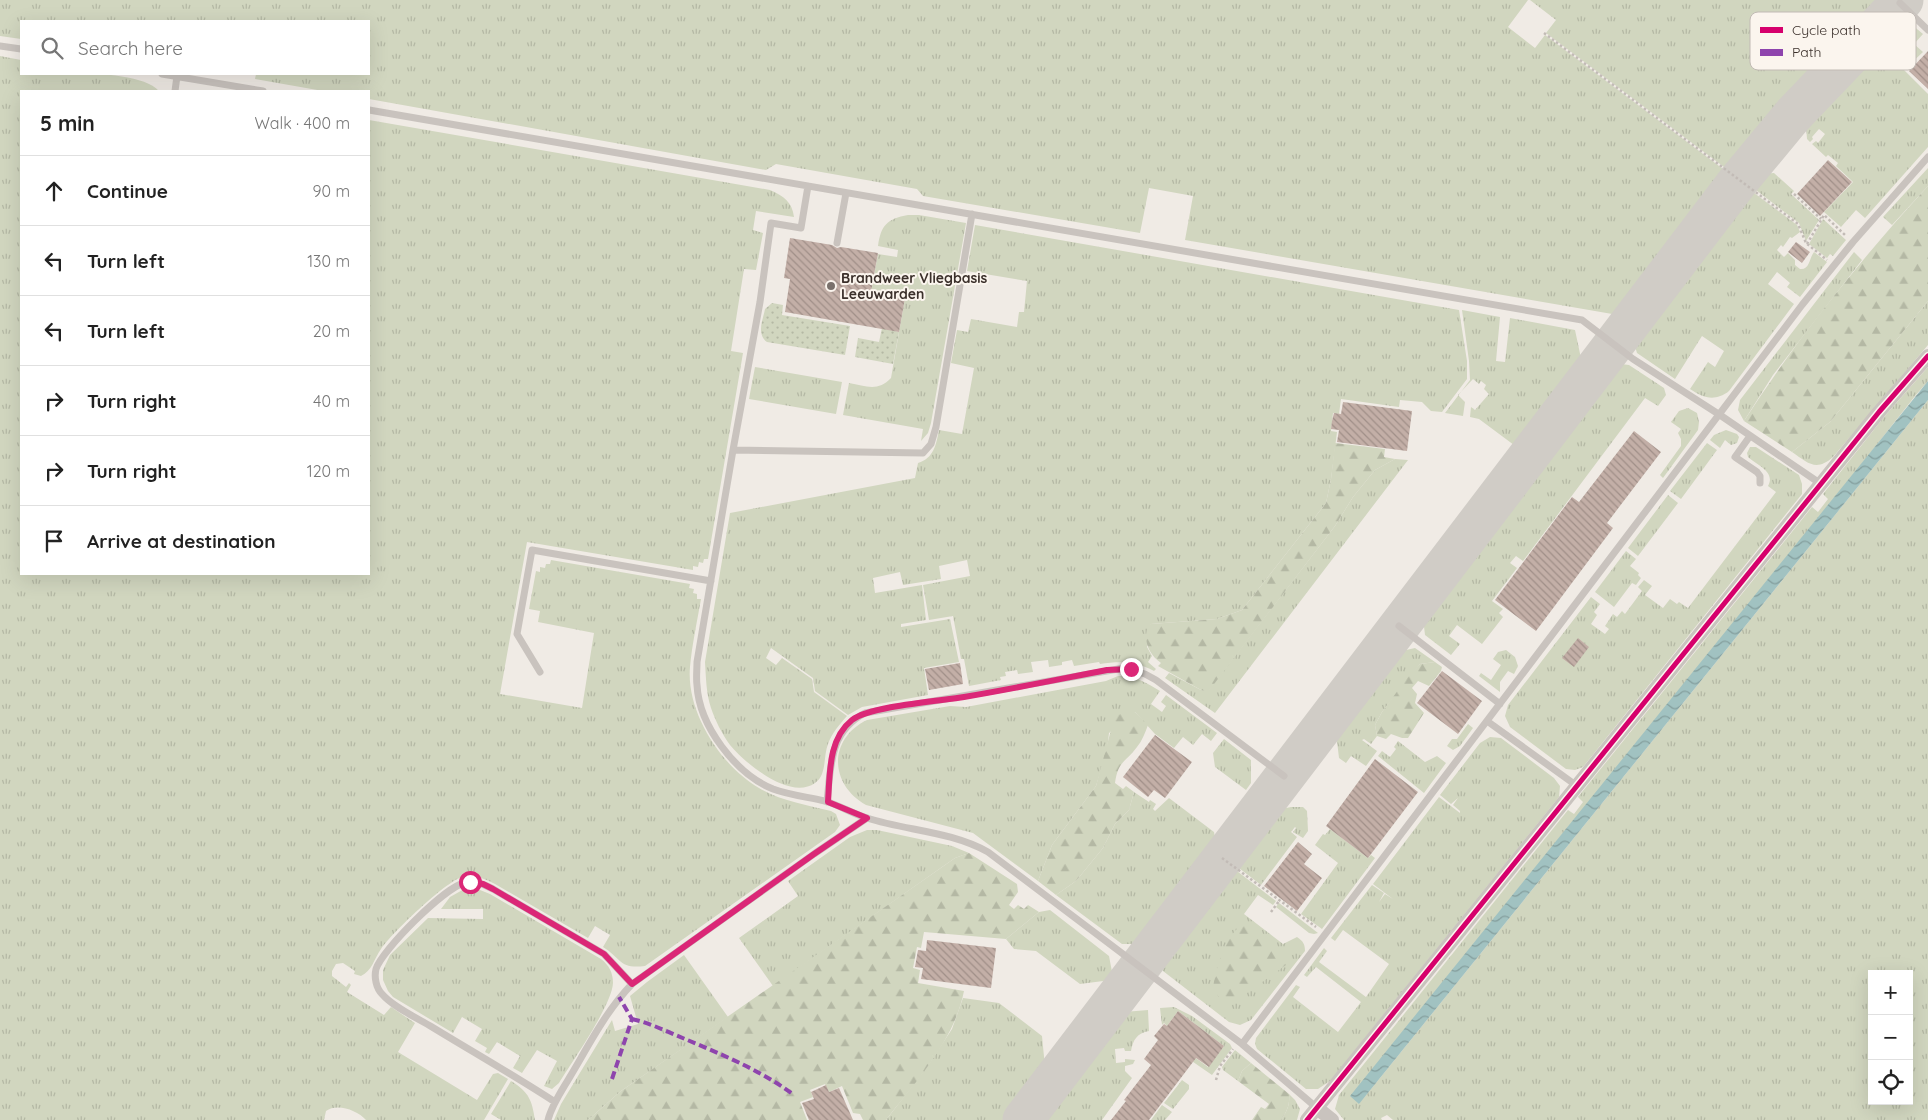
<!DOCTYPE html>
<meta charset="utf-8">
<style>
:root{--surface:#fff;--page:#f6f6f6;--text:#222;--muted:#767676;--line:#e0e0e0}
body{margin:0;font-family:Quicksand,sans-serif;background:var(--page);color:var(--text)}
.controls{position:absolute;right:15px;bottom:15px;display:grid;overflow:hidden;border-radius:0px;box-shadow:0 5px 20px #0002}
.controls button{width:45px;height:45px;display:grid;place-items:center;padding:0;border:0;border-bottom:1px solid var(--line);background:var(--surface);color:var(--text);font:25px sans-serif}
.stop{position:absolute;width:15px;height:15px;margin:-11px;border:4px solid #db2777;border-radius:50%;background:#fff}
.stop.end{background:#db2777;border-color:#fff;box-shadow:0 1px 5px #0008}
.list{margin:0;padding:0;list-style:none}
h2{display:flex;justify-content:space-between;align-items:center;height:65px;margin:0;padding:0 20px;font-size:21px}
h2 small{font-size:16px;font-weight:400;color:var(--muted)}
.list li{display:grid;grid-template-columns:32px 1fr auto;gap:15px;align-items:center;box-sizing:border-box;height:70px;padding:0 20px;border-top:1px solid var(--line)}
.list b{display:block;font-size:19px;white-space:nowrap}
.list em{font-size:16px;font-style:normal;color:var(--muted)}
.icon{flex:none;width:28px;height:28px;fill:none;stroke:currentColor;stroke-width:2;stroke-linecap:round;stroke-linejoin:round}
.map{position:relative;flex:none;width:1928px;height:1120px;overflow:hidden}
.search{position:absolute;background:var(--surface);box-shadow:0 5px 20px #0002;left:20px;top:20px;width:350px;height:55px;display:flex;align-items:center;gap:12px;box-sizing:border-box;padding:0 18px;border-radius:0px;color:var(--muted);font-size:19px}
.panel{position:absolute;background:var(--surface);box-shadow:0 5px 20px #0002;left:20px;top:90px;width:350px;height:485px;border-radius:0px}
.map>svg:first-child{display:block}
.grass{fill:url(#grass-tufts);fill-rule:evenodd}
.forest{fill:url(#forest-firs)}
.garden{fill:url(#garden-dots)}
.water{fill:url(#water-waves)}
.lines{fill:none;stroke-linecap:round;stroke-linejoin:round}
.taxiway{stroke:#d0ccc6;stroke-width:41}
.building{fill:url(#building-back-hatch)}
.path{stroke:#c2bbb6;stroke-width:2.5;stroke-dasharray:2.5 2.5;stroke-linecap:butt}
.service{stroke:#c9c3be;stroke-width:7}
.minor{stroke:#c9c3be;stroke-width:14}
.quiet{stroke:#8e44ad;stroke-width:4;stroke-dasharray:8 4;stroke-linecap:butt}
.cycleway-casing{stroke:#fbf5ee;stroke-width:8}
.cycleway{stroke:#d6006c;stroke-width:5}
.route{stroke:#db2777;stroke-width:6}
.poi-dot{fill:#7a716c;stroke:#fbf5ee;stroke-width:2}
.labels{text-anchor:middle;stroke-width:4;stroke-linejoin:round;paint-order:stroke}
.poi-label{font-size:14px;font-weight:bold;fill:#3b302b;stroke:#fbf5ee;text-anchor:start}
.key{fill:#fbf5ee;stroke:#c1bab4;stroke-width:1}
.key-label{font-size:14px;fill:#3b302b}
</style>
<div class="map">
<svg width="1928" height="1120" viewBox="0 0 1928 1120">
<defs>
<pattern id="grass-tufts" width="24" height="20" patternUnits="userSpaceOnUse" patternTransform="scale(1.25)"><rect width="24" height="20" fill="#d1d6bf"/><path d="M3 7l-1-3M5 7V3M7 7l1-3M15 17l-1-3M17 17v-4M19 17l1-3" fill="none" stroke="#b4b8a4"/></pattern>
<pattern id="forest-firs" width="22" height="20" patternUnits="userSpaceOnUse" patternTransform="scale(1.25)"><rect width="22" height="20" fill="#d1d6bf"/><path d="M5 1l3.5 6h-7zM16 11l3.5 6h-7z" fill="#b4b8a4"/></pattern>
<pattern id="garden-dots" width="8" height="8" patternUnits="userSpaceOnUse" patternTransform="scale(1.25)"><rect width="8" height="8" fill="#d1d6bf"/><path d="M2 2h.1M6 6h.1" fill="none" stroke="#b4b8a4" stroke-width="1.8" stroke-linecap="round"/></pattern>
<pattern id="water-waves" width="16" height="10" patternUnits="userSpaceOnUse" patternTransform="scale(1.25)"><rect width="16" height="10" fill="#a1c2c1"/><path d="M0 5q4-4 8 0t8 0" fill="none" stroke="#849e9d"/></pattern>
<pattern id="building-back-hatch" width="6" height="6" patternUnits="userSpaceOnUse" patternTransform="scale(1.25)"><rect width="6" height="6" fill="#c3afa7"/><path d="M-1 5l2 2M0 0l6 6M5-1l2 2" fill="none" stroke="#a08f88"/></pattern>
</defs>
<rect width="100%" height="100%" fill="#f0ebe5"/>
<!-- grass -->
<path class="grass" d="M0 0H1528L1508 27 1535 48 1545 35 1727 172 1618 315 1185 240 1193 196 1149 188 1140 233 923 196 917 189 776 164 766 170 369 99V91H323L255 79 256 74H369V21H21V39L0 36Z
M1530 0H1882L1783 104 1728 170 1546 33 1556 20Z
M1904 23 1911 24 1923 34 1914 44 1923 52 1904 70 1928 94V147L1865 218 1856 210 1841 227 1824 212 1853 182 1836 166 1838 163 1828 155 1826 157 1812 144 1816 141 1818 143 1825 134 1819 129 1812 137 1813 139 1810 142 1807 139 1806 125 1898 25Z
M0 56 21 60V74C53 74 138 68 159 91H21V574H369V120L770 190C784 196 792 202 794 217L756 211 753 230 763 233 756 270 744 269 731 351 743 353 708 559H704L703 563 699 562 698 567 693 566V570L527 542 500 694 582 708 594 633 538 622 540 611 529 609 536 571 540 572V567L545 568 546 564H550L551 560 690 584 689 588 694 589 693 593 697 594V599H701C697 622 692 645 690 667 686 712 721 766 759 788 781 801 807 805 831 811L836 814 840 825 835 832 645 966C619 969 622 959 603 947L610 935 595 926 588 938 495 884C485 879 474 874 462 877 445 882 392 933 381 949 374 959 372 971 361 976L354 974 355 971 343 963 336 964 332 971V976L346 987 349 983 351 985 347 992 384 1015 391 1007 415 1023 398 1052 477 1100 493 1074 498 1073 508 1079 484 1120H366C357 1110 337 1103 326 1111L324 1120H0Z
M1928 168V186L1892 225 1883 217Z
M1774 173 1794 191 1791 194 1819 220 1806 241 1799 223 1752 187 1762 174Z
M1750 190 1797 225 1800 232 1792 238 1790 237 1783 247 1781 245 1777 250 1784 257 1788 253 1795 260V265L1800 269C1810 270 1809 258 1814 252L1827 262 1800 297 1787 287 1790 283 1777 272 1768 284 1794 304 1729 391C1715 402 1703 398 1690 389L1708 362 1715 367 1724 351 1702 336 1675 379 1637 353 1634 343Z
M908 215H919L966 223 931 423 928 433 921 441 923 429 843 415 849 383C866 386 878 392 891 378L905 298 871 292 878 254 897 257 898 250 878 246C881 225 887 219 908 215Z
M1823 219 1846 240 1833 256 1830 254 1827 258 1809 244Z
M975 225 1459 310 1467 361V379L1442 412 1431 411 1422 402 1400 400 1399 407 1341 399 1339 414 1333 413 1331 431 1337 432 1331 479 1326 503 1242 610 1217 619 1151 624 1147 647 1152 656 1148 662 1156 669 1154 671C1136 661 1120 661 1100 664L1099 662 1074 666 1072 660 1062 662V665L1049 667 1048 660 1031 662 1033 672 1018 674 1017 670 1005 672 1006 676 1000 677 1001 680 969 686 964 659H961L953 616 929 620 923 585 970 576 967 560 939 566 941 579 903 585 900 572 873 578 875 593 922 585 926 620 901 624V627L950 619 959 662 924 668 928 695 862 707 848 715 815 691 813 678 771 648 766 658 776 665 782 658 812 679 814 692 847 716C839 725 832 733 828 744 823 757 827 775 815 783 790 801 745 763 730 745 722 734 715 720 711 708 706 693 706 677 705 662L730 513 915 478 918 463C934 458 936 445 939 430L962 434 974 368 951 363 957 330 968 332 971 319 1017 327 1019 312H1024L1027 281 967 271Z
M1854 252 1862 260 1773 375 1744 421 1738 410 1740 400Z
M1928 301V345L1833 457C1816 472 1808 463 1792 452L1830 422Z
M1462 310 1500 317 1496 361 1505 362 1510 318 1575 330 1582 363 1518 448 1479 419 1470 417 1471 407 1475 410 1489 394 1484 389 1486 385 1481 381 1479 384 1473 379 1458 395 1465 402 1463 416 1445 413 1470 380 1469 361Z
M1621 364 1629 365 1664 388 1666 395 1658 406 1645 398 1523 561 1516 556 1510 563 1517 568 1492 601 1503 609 1499 613 1503 617 1482 644 1457 625 1449 636 1460 644 1451 655 1425 635 1423 618 1614 368Z
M755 367 842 382 836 414 749 399Z
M1928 367V381L1915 396 1359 1104 1928 400V1120H1393L1387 1115 1381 1118 1382 1120H1344L1335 1109 1339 1095 1568 810 1574 814 1583 802 1578 797 1812 507 1818 512 1828 499 1823 494 1884 417ZM1872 974H1909V1101H1872Z
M1688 408 1697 413 1699 422 1698 430 1663 478 1660 475 1681 446V439L1678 433 1681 429 1671 422 1679 411Z
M1726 430 1737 434 1739 437 1737 443 1731 445 1725 440 1720 448 1710 440 1714 435Z
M1707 443 1717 450 1681 499 1670 491Z
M1750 447H1756L1799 475 1802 484V494L1583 767 1575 770 1566 769 1510 727 1505 716 1508 705 1591 597 1600 604 1594 612 1597 615 1591 624 1605 634 1609 629 1605 626 1613 614 1617 617 1622 611 1625 614 1642 591 1638 587 1644 580 1652 586 1645 595 1663 608 1670 599 1677 604 1679 602 1688 608 1776 492 1768 486C1776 472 1757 465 1748 457L1747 453Z
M1395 459 1408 460 1215 713 1165 678 1169 673 1201 690 1208 691 1335 526 1353 497 1375 470Z
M1668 495 1678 503 1638 556 1628 548Z
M1626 551 1636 559 1630 566 1639 573 1638 575 1641 578 1636 585 1632 583 1614 607 1595 592Z
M1415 648 1435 662 1420 664 1382 712 1375 725 1377 736 1371 744 1364 739 1362 740 1377 751 1366 766 1351 756 1346 763 1339 758 1336 733 1397 652Z
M1506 650 1515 657 1518 666 1514 674 1508 671 1500 682V692L1479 676 1481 673 1491 680 1501 665 1493 659 1498 652Z
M1118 676C1134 675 1147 683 1160 691L1151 704 1162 712 1166 706 1161 702 1166 695 1217 733 1211 741 1202 734 1193 745 1183 737 1174 748 1155 734 1135 712 1109 733 1107 750 1096 786 1052 845 1038 881 973 833 866 805C829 784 828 739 867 720L950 706 966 707 1106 681Z
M1468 724 1473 728 1460 746 1453 750 1447 746 1452 739H1457Z
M1490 737 1501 738 1554 778 1560 786 1559 797 1330 1081 1318 1089H1306L1257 1049 1255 1044 1256 1038 1296 985 1300 987 1293 997 1338 1032 1361 1002 1316 967 1307 977 1304 975 1324 948 1327 951 1319 962 1366 997 1389 964 1343 930 1335 941 1331 938 1372 885 1384 893 1379 902 1385 894 1393 899 1373 884 1439 797 1460 813V811L1453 805 1458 798 1451 804 1440 795 1480 743Z
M1224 739 1251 760V783L1246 790 1215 767 1213 753Z
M1398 741 1425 762 1437 756 1446 763 1424 793 1378 756 1382 751 1390 757 1396 749 1394 747Z
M1134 792 1149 802 1150 800 1156 804 1153 809 1155 811 1169 798 1214 832 1216 844 1142 940 1132 944H1122L1056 895 1076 881 1103 848 1115 824 1129 810Z
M1291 807H1303L1307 811 1308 831 1303 838 1293 832 1296 828 1295 827 1291 832 1297 837 1261 885 1235 865 1277 810Z
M1330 829 1368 858 1371 855 1375 858 1322 929 1301 914 1338 863 1315 845 1323 834 1325 835Z
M867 830H877L952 846 969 853 955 858 935 872 773 986 739 938 798 896 788 881 850 837Z
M1233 868 1276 901 1273 905 1258 895 1244 914 1283 944 1297 937C1303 941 1305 944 1305 951L1251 1020 1240 1025 1229 1022 1163 971 1161 962Z
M466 888H475L490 894 601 959C609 965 613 973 613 983 612 1005 572 1062 559 1083L552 1089 544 1086 557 1061 537 1050 522 1073 513 1068 520 1056 497 1042 489 1054 485 1052 487 1048 475 1041 482 1029 462 1017 453 1033 393 997 388 991 383 980V970L390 955 428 918 483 919V909H441L450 897Z
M1279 903 1318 933 1314 934 1309 933 1276 907Z
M1050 910 1109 956 1113 977 1111 980 1080 984 1036 951 1014 949 1006 939 1039 912Z
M684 955 728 1017 621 1091 588 1120H554L561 1104 612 1020 615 1031 638 1024 630 996 647 982Z
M963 998 999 1003 1042 1036 1045 1067 1005 1120H886L927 1067 952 1029Z
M1174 1007 1192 1016 1230 1044 1232 1048 1212 1075 1183 1055 1186 1051 1208 1067 1224 1046 1178 1011 1167 1026 1164 1023 1162 1025 1160 1008Z
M1148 1010 1149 1031C1137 1033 1133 1040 1131 1051H1125L1124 1048 1115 1049 1116 1063 1125 1062V1059L1135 1060 1133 1064 1125 1066V1071L1132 1078 1102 1120H1047L1049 1108 1124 1012Z
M1235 1050 1251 1063 1242 1071 1238 1081 1223 1070 1222 1067Z
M1182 1080 1189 1085V1089L1173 1109 1164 1103Z
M511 1081C529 1092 532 1100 535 1120H501L491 1114Z
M1289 1094 1295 1100 1300 1109 1297 1120H1281C1287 1111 1290 1105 1289 1094Z
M1162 1105 1172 1112 1165 1120H1151Z"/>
<!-- forest -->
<path class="forest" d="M1928 186V301L1830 422 1792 452 1744 421C1798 337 1861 259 1928 186Z
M1335 443 1385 449 1384 457 1395 459 1375 470 1353 497 1335 526 1208 692 1201 690 1158 666 1161 663C1149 654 1144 643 1147 629L1151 624 1217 619 1242 610 1326 503 1331 479Z
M1435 662 1442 667 1441 671 1429 686 1418 681 1412 688 1417 694 1415 703 1424 713 1408 738H1402L1391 734 1386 739 1377 736 1375 725 1382 712 1407 678 1420 664Z
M1135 712 1148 725C1145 733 1142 741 1137 747 1125 763 1118 761 1115 783L1123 789 1126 786 1134 792 1129 810 1115 824 1103 848 1076 881 1056 895 1038 881 1052 845 1096 786 1115 715Z
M969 853 1017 884 1018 892 1009 905 1014 909 1018 905 1024 909 1028 905 1039 912 1006 939 924 932 921 948 917 947 913 968 920 970 918 983 964 991C954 1041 917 1080 886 1120H863L860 1114 853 1113 842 1086 829 1092 825 1084 810 1090 813 1097 800 1102 807 1120H588L621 1091 935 872 955 858Z
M1243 924 1248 925C1260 934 1290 949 1286 965L1233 1003 1218 996 1213 989C1215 970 1226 934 1243 924Z
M1251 1063 1289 1094C1290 1105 1287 1111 1281 1120H1252L1261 1107 1265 1109 1269 1104 1238 1081 1242 1071Z"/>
<!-- garden -->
<path class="garden" d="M772 303 783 305 782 315 850 326 845 355 767 342C756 334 763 320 765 309Z
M882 328 899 332 893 364 855 357 858 338 879 342Z"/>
<!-- water -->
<path class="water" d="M1928 381V400L1359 1104 1350 1096Z"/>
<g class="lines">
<!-- taxiway -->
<path class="taxiway" d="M1023 1120 1739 180 1793 115 1903 0"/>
</g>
<!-- building -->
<path class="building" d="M1928 51V89L1909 71Z
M1828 160 1852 182 1820 216 1797 194Z
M790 238 832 245 837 248 841 247 878 253 871 292 905 298 899 332 785 312 790 279 784 278Z
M1796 242 1810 252 1802 263 1788 252Z
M1343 402 1412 411 1407 451 1337 442 1339 430 1331 429 1332 421 1334 413 1341 414Z
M1634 431 1661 452 1607 523 1613 528 1536 631 1495 600 1572 497 1579 502Z
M1578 638 1589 647 1574 667 1562 658Z
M960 663 963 684 929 690 925 669Z
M1442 671 1482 701 1458 734 1417 703Z
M1155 735 1192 762 1165 798 1154 790 1148 797 1123 777Z
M1375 759 1418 792 1368 858 1326 826Z
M1298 842 1312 854 1304 864 1322 878 1297 911 1264 886Z
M927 940 996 948 991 988 921 979 923 968 915 967 918 950 926 951Z
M1178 1011 1224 1046 1209 1067 1196 1058 1149 1120H1111L1126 1101 1124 1100 1151 1065 1144 1059 1158 1040 1154 1036 1164 1024 1167 1026Z
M826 1085 829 1092 839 1088 853 1120H809L802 1103 814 1099 811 1092Z"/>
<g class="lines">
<!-- path -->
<path class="path" d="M1544 33 1798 224 1806 243 1827 260
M1794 194 1821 219
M1807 244 1824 215 1846 236
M1222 858 1316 927
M1271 912 1279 901
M1216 1080 1220 1066 1233 1049"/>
<!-- service -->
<path class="service" d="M1900 3 1928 30
M0 46 21 49
M162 74 263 91
M175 91 177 76
M369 110 1582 320 1633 359 1720 415 1821 484
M808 186 801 228 771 223 760 302 733 450 697 662C697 670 696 678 697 685 699 726 736 774 773 789 789 795 808 797 825 801 839 805 853 814 867 818 908 831 950 831 988 852L1242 1044 1317 1108
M837 243 846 193
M1750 436 1735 457 1757 472 1760 476V483
M733 450 923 453 931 444 936 427 972 214
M1399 626 1500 704
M540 672 517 634 532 550 711 581
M1487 721 1577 786
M827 802C831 766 829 732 865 713L1124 668 1145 674 1156 680 1284 776
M1242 1044 1802 305 1853 242 1928 157
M555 1102C515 1076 473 1052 432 1027 417 1018 393 1007 382 994 376 988 374 977 376 969 382 950 444 888 464 883 474 880 483 884 493 889L604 954 632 984
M548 1120C552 1104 563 1089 571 1075 590 1043 606 1011 632 984L814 854 867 818"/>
<!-- minor -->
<path class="minor" d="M1317 1108 1332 1120
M1307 1120 1879 412 1928 356"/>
<!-- quiet -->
<path class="quiet" d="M632 1019C650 1023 668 1032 685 1039 723 1055 762 1071 794 1095
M612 1079 632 1019 619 997"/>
<!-- cycleway casing -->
<g class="cycleway-casing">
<path id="cycleway" d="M1307 1120 1879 412 1928 356"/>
</g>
<!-- cycleway -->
<use href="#cycleway" class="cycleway"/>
</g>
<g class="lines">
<!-- route -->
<path class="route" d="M470 882 483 884 493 889 604 954 632 984 814 854 867 818 828 802C830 774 828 739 852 720 870 706 939 701 964 697 1012 689 1060 679 1107 670L1131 669"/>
</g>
<!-- markers -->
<circle class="poi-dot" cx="831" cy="286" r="5"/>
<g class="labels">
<!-- poi labels -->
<g class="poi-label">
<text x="841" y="283">Brandweer Vliegbasis<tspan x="841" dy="16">Leeuwarden</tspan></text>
</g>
</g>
<!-- legend -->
<rect x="1750" y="12" width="166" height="58" rx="8" class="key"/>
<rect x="1760" y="27" width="23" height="6" fill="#d6006c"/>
<rect x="1760" y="49" width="23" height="7" fill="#8e44ad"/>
<g class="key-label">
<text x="1792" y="35">Cycle path</text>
<text x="1792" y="57">Path</text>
</g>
</svg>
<div class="controls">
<button>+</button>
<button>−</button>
<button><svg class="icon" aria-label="locate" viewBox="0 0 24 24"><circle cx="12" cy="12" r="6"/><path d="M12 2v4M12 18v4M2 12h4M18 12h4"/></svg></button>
</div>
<div class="stop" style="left:470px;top:882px"></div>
<div class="stop end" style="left:1131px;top:669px"></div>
<div class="search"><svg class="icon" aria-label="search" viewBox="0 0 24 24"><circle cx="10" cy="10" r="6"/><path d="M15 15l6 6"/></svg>Search here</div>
<section class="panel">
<h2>5 min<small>Walk · 400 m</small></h2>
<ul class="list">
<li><svg class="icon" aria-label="ahead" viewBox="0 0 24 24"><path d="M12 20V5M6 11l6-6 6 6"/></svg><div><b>Continue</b></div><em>90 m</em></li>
<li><svg class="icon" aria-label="left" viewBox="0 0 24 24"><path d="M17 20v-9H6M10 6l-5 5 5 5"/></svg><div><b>Turn left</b></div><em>130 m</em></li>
<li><svg class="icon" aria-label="left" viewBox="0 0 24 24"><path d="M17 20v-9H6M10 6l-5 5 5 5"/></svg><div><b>Turn left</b></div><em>20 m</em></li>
<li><svg class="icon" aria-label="right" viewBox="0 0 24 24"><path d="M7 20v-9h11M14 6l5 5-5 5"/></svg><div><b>Turn right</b></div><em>40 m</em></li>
<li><svg class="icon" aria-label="right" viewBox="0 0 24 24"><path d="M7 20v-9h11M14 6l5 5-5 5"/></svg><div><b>Turn right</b></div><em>120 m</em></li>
<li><svg class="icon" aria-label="arrive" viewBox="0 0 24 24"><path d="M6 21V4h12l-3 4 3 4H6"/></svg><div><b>Arrive at destination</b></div></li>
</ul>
</section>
</div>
